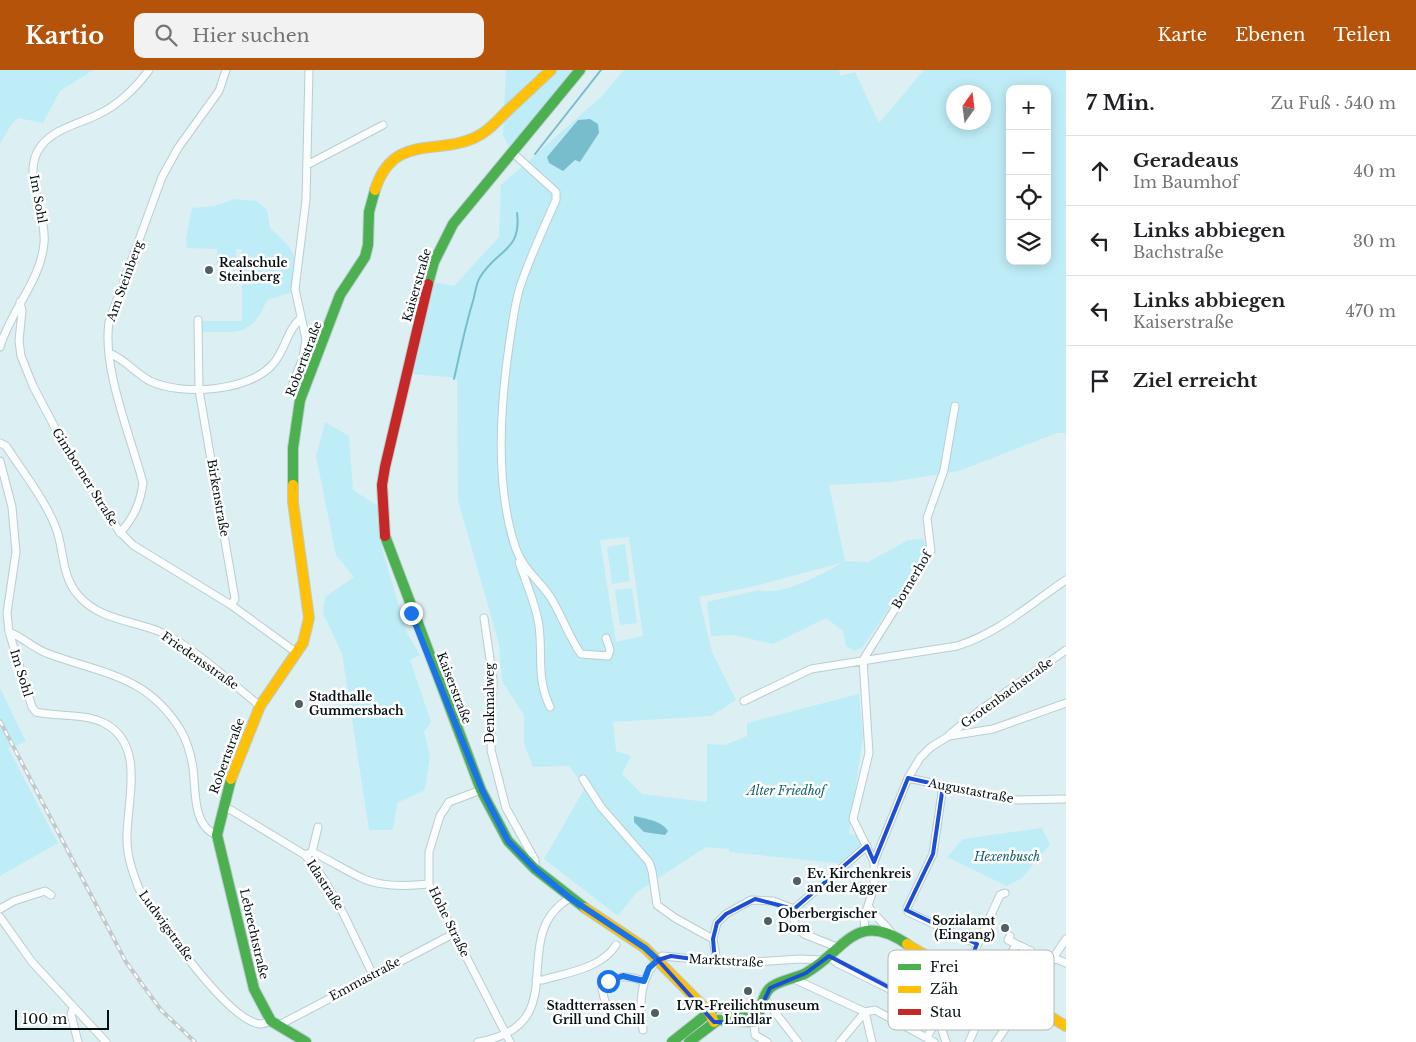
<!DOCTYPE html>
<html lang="de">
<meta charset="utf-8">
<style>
:root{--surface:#fff;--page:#f2f2f2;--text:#202124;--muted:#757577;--line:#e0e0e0;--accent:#b45309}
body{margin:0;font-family:"Libre Baskerville",serif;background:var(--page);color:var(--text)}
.controls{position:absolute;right:15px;top:15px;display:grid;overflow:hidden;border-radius:10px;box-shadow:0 2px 12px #0003}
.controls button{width:45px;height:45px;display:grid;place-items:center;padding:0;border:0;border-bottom:1px solid var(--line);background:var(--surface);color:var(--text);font:25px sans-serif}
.compass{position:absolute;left:946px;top:15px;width:45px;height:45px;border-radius:50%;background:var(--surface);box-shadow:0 2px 12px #0003;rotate:14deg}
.scale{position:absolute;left:15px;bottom:12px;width:94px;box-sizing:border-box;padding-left:5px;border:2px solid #051114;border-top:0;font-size:14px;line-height:18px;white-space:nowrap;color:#051114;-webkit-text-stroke:4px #fff;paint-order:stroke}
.stop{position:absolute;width:15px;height:15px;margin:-11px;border:4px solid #1a73e8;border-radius:50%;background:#fff}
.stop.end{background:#1a73e8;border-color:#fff;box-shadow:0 1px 5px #0008}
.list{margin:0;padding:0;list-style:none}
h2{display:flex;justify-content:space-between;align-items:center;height:65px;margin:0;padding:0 20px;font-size:21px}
h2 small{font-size:16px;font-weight:400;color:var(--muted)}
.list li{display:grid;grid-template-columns:32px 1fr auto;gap:15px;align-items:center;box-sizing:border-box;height:70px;padding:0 20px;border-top:1px solid var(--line)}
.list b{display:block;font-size:19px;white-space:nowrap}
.list p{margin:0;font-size:16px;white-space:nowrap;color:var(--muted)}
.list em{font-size:16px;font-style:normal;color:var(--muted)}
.icon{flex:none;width:28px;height:28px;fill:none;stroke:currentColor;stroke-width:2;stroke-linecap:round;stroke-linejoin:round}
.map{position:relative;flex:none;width:1066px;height:972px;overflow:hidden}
header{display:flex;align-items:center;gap:30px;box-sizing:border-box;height:70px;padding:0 25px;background:var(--accent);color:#fff}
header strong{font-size:24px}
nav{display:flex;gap:28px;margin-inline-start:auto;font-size:18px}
.search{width:350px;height:45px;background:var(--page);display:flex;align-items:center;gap:12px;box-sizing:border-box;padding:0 18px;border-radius:10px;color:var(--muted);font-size:19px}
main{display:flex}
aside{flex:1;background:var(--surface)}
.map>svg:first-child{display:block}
.green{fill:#bfedf7;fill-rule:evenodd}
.water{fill:#78bdcc}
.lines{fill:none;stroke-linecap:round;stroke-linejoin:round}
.stream{stroke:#78bdcc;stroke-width:2}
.street-casing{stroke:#bccccf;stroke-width:9}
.fast-casing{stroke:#bccccf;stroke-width:12}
.slow-casing{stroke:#bccccf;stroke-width:12}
.jam-casing{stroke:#bccccf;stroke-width:12}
.street{stroke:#fafdfd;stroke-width:7}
.fast{stroke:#4caf50;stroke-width:10}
.slow{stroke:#ffc107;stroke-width:10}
.jam{stroke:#c62828;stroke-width:10}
.rail-casing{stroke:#c3c9ca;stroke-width:4}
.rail{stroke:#fff;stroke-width:2;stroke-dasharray:5.5;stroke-linecap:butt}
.route{stroke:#1a73e8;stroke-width:6}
.marked{fill:none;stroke:#1d4ed8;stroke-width:4;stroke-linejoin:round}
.poi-dot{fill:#505f62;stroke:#fff;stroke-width:2}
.labels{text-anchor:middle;stroke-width:5;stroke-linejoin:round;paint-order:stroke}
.street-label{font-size:12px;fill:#051114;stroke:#fff}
.poi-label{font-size:12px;font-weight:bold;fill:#051114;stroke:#fff;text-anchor:start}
.park-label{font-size:12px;font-style:italic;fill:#15606e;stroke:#fff}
.key{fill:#fff;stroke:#b4b8b8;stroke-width:1}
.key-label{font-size:14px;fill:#051114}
</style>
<header>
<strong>Kartio</strong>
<div class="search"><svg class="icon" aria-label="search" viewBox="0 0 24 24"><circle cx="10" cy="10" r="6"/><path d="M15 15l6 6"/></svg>Hier suchen</div>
<nav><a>Karte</a><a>Ebenen</a><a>Teilen</a></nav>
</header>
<main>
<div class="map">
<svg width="1066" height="972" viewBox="0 0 1066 972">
<rect width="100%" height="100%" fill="#dceff3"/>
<!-- green -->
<path class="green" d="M0 0H93L60 21 43 53 18 48 11 55 0 74Z
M506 0H580L512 82 503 66Z
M624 0H839L840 6 855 2 879 53 924 0H1066V363H1057L959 401 890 412 829 415 845 491 868 492 908 470 923 469 927 478 923 488 863 577 855 581 846 576 843 561 826 548 773 574 734 565 711 566 707 532 759 520C779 527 824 504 841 493L751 517 699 527 712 582 736 630 711 646 613 652 616 681 631 686 622 704 642 724 707 732V674L725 675 747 666V653L859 624 863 667 849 764 862 765 863 778 846 794 729 782V779L706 777 637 822 618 846 544 789 585 718 569 696 533 697 524 673V645L502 611 499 574 458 430 457 308 402 303 425 211 454 216 499 167 501 115 601 27ZM1010 19H1047V191H1010ZM954 22H984V52H954ZM629 467 643 566 616 572 600 470Z
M234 129 256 131 267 140 270 158 287 174 294 185 293 222 267 230C250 269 238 261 200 262L202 251H242V179H236V195H217V179L187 178 186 169 192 138 215 136Z
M325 352 349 366 353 420 378 436 383 482 407 563 420 585 410 590 431 652 424 662 430 685 425 720 397 733 393 760H369L342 584 323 543 325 527 354 507 336 485 316 386Z
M625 474 630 511 612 514 607 477Z
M632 518 637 553 620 555 615 520Z
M0 618 26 672 8 678 58 773 0 806Z
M1042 758 1050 774 1022 808 1007 816 947 787 963 769Z"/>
<!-- water -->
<path class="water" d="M590 49 598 54 599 63 580 92 575 90 563 101 549 93 547 87 578 50Z
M634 746C645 749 661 750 668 761L665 765 644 762 634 752Z"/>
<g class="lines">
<!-- stream -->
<path class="stream" d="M535 84 601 0
M454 309C460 283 465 257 473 231 475 224 476 215 479 209 496 179 522 182 517 143"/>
<!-- street casing -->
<g class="street-casing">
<path id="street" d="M512 82 556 122V130C544 157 531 185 521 214 515 231 513 251 510 269 500 335 494 415 516 479 523 499 540 511 551 528 562 546 569 567 581 584L608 586 610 580 606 568
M307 95 383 55
M20 232 22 241 19 271 21 286 33 316 63 373 119 461 133 475 231 535 297 583
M198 250 199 320 235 529 231 535
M0 277C10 241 41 211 44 173 47 142 20 103 41 76 54 59 78 54 97 45 117 36 136 18 149 0
M109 283C125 289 135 303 150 311 181 326 249 322 273 294 285 281 287 260 300 249
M300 330 293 319V313L303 288 306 269 295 219 306 130 309 0
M0 373 6 376C22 401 47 432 57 461 64 482 62 507 78 525 100 551 134 550 163 563 193 577 233 614 260 636
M0 391 12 437 16 482 7 543 9 562 32 637 36 642C57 647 84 643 104 653 147 675 126 732 127 770 127 787 133 803 139 819 157 847 227 951 260 954 263 954 268 952 271 951
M120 463C134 447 140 434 143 413 131 367 102 299 109 252L162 107 178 78 219 21 226 0
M519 492C526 513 536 534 539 556 543 586 536 607 550 637
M484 548 493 610 491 680 506 738 535 790V799
M9 562C23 567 34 579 49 584 103 604 146 605 180 659 187 671 191 684 193 698 196 720 192 756 217 765
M744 631 811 599 957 576C999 563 1030 534 1066 510
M949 665 979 641 1066 580
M908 708 1011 730 1064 729
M583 709 601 737 649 792 652 801 657 835 675 848 713 869 717 892
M943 716 933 784 907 838 908 842 977 874
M481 720 449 732 440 746 429 782V814L510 972
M222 738 231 740 305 785 323 808 344 845 373 905
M312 782 318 757
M305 785 312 782C330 790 346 801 364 809 382 817 410 816 429 814
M874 792 853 749 869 683 863 590 931 481 927 448 944 400 955 336
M868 836C875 847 885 853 892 864
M0 839 14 831 45 821 51 825
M0 847 32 892 106 972
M865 860 864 848 874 817V792L908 708 920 688 931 677 949 666 993 659 1066 633
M1010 866 1008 870 1031 881
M713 869 717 853 726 844 751 830 773 831 794 839
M839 878 804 864 795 857 794 839 867 776
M829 886 837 893 940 944
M1054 888 1066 893
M1000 908 1016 874
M794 909 865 942 875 940 934 972
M536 910H543C567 903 602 898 616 875
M764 928 798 972
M73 938 71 944 78 972
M607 940 602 919C614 904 627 905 644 911
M865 942 872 972
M980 944 990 922
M754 952 755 965 767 972
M279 957 283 953 453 864
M643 960C639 933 639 905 662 886L738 893 800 889 824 890
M927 967 966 900 1000 825 1005 823
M478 972C578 955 504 867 570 828
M840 972 865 942
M946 972 941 957 953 933 975 943 972 950 974 951 977 943 983 945
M969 972 980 947
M996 972 1066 869"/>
</g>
<!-- fast casing -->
<g class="fast-casing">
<path id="fast" d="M428 214 434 192 453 154 580 0
M293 415V378L300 330 340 225 365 187 368 175 369 142 375 120
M385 466 481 720 508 771 535 799 585 838
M231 709 217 765 254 919 271 951 306 972
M672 972 716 937 749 941 760 939
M689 972 718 950 754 952C762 942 761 926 770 918 779 910 795 909 806 903 846 880 855 839 907 874"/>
</g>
<!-- slow casing -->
<g class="slow-casing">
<path id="slow" d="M375 120C394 59 444 89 483 63 491 58 499 49 506 42 521 28 536 14 551 0
M231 709 260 636 303 573 309 548 293 432V415
M585 838 645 878 709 942 714 952
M907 874C925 887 957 898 970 913L1030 944 1046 946
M963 905C998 905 1036 940 1066 956"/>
</g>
<!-- jam casing -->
<g class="jam-casing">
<path id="jam" d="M385 466 382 415 385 397 428 214"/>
</g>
<!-- street -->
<use href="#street" class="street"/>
<!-- fast -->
<use href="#fast" class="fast"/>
<!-- slow -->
<use href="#slow" class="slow"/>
<!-- jam -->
<use href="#jam" class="jam"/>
<!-- rail casing -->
<g class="rail-casing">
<path id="rail" d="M0 651 126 892 161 940 195 972"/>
</g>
<!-- rail -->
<use href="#rail" class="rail"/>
</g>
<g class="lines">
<!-- route -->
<path class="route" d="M411 543 482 720 508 771 535 799 570 828 645 878 658 890 649 898 644 911 623 906 608 911"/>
</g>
<!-- marked area -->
<path class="marked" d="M908 708 943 716 933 784 906 840 977 874 966 901 1024 930 1019 937 990 922 974 951 975 943 953 933 950 938 945 935 940 944 829 886 806 903 770 918 754 952H714L658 890 671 886 715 892 713 869 717 853 726 844 755 829 794 839 867 776 874 792Z"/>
<!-- markers -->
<g class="poi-dot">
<circle cx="209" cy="200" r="5"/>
<circle cx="299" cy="634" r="5"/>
<circle cx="797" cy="811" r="5"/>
<circle cx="768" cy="851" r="5"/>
<circle cx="1005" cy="858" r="5"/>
<circle cx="748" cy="921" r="5"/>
<circle cx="655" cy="943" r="5"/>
</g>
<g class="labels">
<!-- street labels -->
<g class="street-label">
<text transform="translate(38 129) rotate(80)" y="4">Im Sohl</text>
<text transform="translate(125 211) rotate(-70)" y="4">Am Steinberg</text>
<text transform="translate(417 215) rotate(-74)" y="4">Kaiserstraße</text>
<text transform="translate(304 289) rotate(-69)" y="4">Robertstraße</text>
<text transform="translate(85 407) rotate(58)" y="4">Gimborner Straße</text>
<text transform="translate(218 428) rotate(80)" y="4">Birkenstraße</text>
<text transform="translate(912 510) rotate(-59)" y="4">Bornerhof</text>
<text transform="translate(200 591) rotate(35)" y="4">Friedensstraße</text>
<text transform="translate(21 603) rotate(73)" y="4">Im Sohl</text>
<text transform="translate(454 618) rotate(69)" y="4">Kaiserstraße</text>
<text transform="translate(1007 623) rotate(-36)" y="4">Grotenbachstraße</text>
<text transform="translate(490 633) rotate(-90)" y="4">Denkmalweg</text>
<text transform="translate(227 686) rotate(-70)" y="4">Robertstraße</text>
<text transform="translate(971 721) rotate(11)" y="4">Augustastraße</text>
<text transform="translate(325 815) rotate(57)" y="4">Idastraße</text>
<text transform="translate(449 852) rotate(64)" y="4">Hohe Straße</text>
<text transform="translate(166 856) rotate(54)" y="4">Ludwigstraße</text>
<text transform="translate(254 864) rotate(77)" y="4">Lebrechtstraße</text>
<text transform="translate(726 891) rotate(3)" y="4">Marktstraße</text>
<text transform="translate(365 909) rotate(-28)" y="4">Emmastraße</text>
</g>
<!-- poi labels -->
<g class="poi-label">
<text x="219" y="197">Realschule<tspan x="219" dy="14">Steinberg</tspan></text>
<text x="309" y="631">Stadthalle<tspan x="309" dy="14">Gummersbach</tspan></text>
<text x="807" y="808">Ev. Kirchenkreis<tspan x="807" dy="14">an der Agger</tspan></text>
<text x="778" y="848">Oberbergischer<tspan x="778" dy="14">Dom</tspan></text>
<text x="995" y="855" text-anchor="end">Sozialamt<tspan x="995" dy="14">(Eingang)</tspan></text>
<text x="645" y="940" text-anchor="end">Stadtterrassen -<tspan x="645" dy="14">Grill und Chill</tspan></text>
<text x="748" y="940" text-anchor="middle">LVR-Freilichtmuseum<tspan x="748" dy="14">Lindlar</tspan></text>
</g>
<!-- park labels -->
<g class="park-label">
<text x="786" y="725">Alter Friedhof</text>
<text x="1007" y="791">Hexenbusch</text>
</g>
</g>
<!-- legend -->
<rect x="888" y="880" width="166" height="80" rx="8" class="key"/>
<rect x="898" y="894" width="23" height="6" fill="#4caf50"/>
<rect x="898" y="916" width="23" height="7" fill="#ffc107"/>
<rect x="898" y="939" width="23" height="6" fill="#c62828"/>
<g class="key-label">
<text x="930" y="902">Frei</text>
<text x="930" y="924">Zäh</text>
<text x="930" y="947">Stau</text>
</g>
</svg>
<div class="controls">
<button>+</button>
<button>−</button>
<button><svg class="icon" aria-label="locate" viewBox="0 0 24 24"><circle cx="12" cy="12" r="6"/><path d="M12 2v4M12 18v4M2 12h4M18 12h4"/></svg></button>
<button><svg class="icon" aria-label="layers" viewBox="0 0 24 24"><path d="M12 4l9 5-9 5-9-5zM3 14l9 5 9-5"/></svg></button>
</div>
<svg class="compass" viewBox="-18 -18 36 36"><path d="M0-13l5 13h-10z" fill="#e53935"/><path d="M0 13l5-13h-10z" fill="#757577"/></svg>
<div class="scale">100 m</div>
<div class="stop" style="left:608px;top:911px"></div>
<div class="stop end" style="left:411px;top:543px"></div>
</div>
<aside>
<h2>7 Min.<small>Zu Fuß · 540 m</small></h2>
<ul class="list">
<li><svg class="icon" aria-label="ahead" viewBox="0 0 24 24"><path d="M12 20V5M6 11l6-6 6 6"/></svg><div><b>Geradeaus</b><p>Im Baumhof</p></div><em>40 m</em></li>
<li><svg class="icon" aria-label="left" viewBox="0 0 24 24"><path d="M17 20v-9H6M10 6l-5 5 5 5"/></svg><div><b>Links abbiegen</b><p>Bachstraße</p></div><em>30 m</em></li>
<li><svg class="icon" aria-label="left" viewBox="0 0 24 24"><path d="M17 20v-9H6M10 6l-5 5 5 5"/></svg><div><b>Links abbiegen</b><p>Kaiserstraße</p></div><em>470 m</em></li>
<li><svg class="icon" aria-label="arrive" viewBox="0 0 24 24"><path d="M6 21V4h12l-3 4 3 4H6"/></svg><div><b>Ziel erreicht</b></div></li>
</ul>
</aside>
</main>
